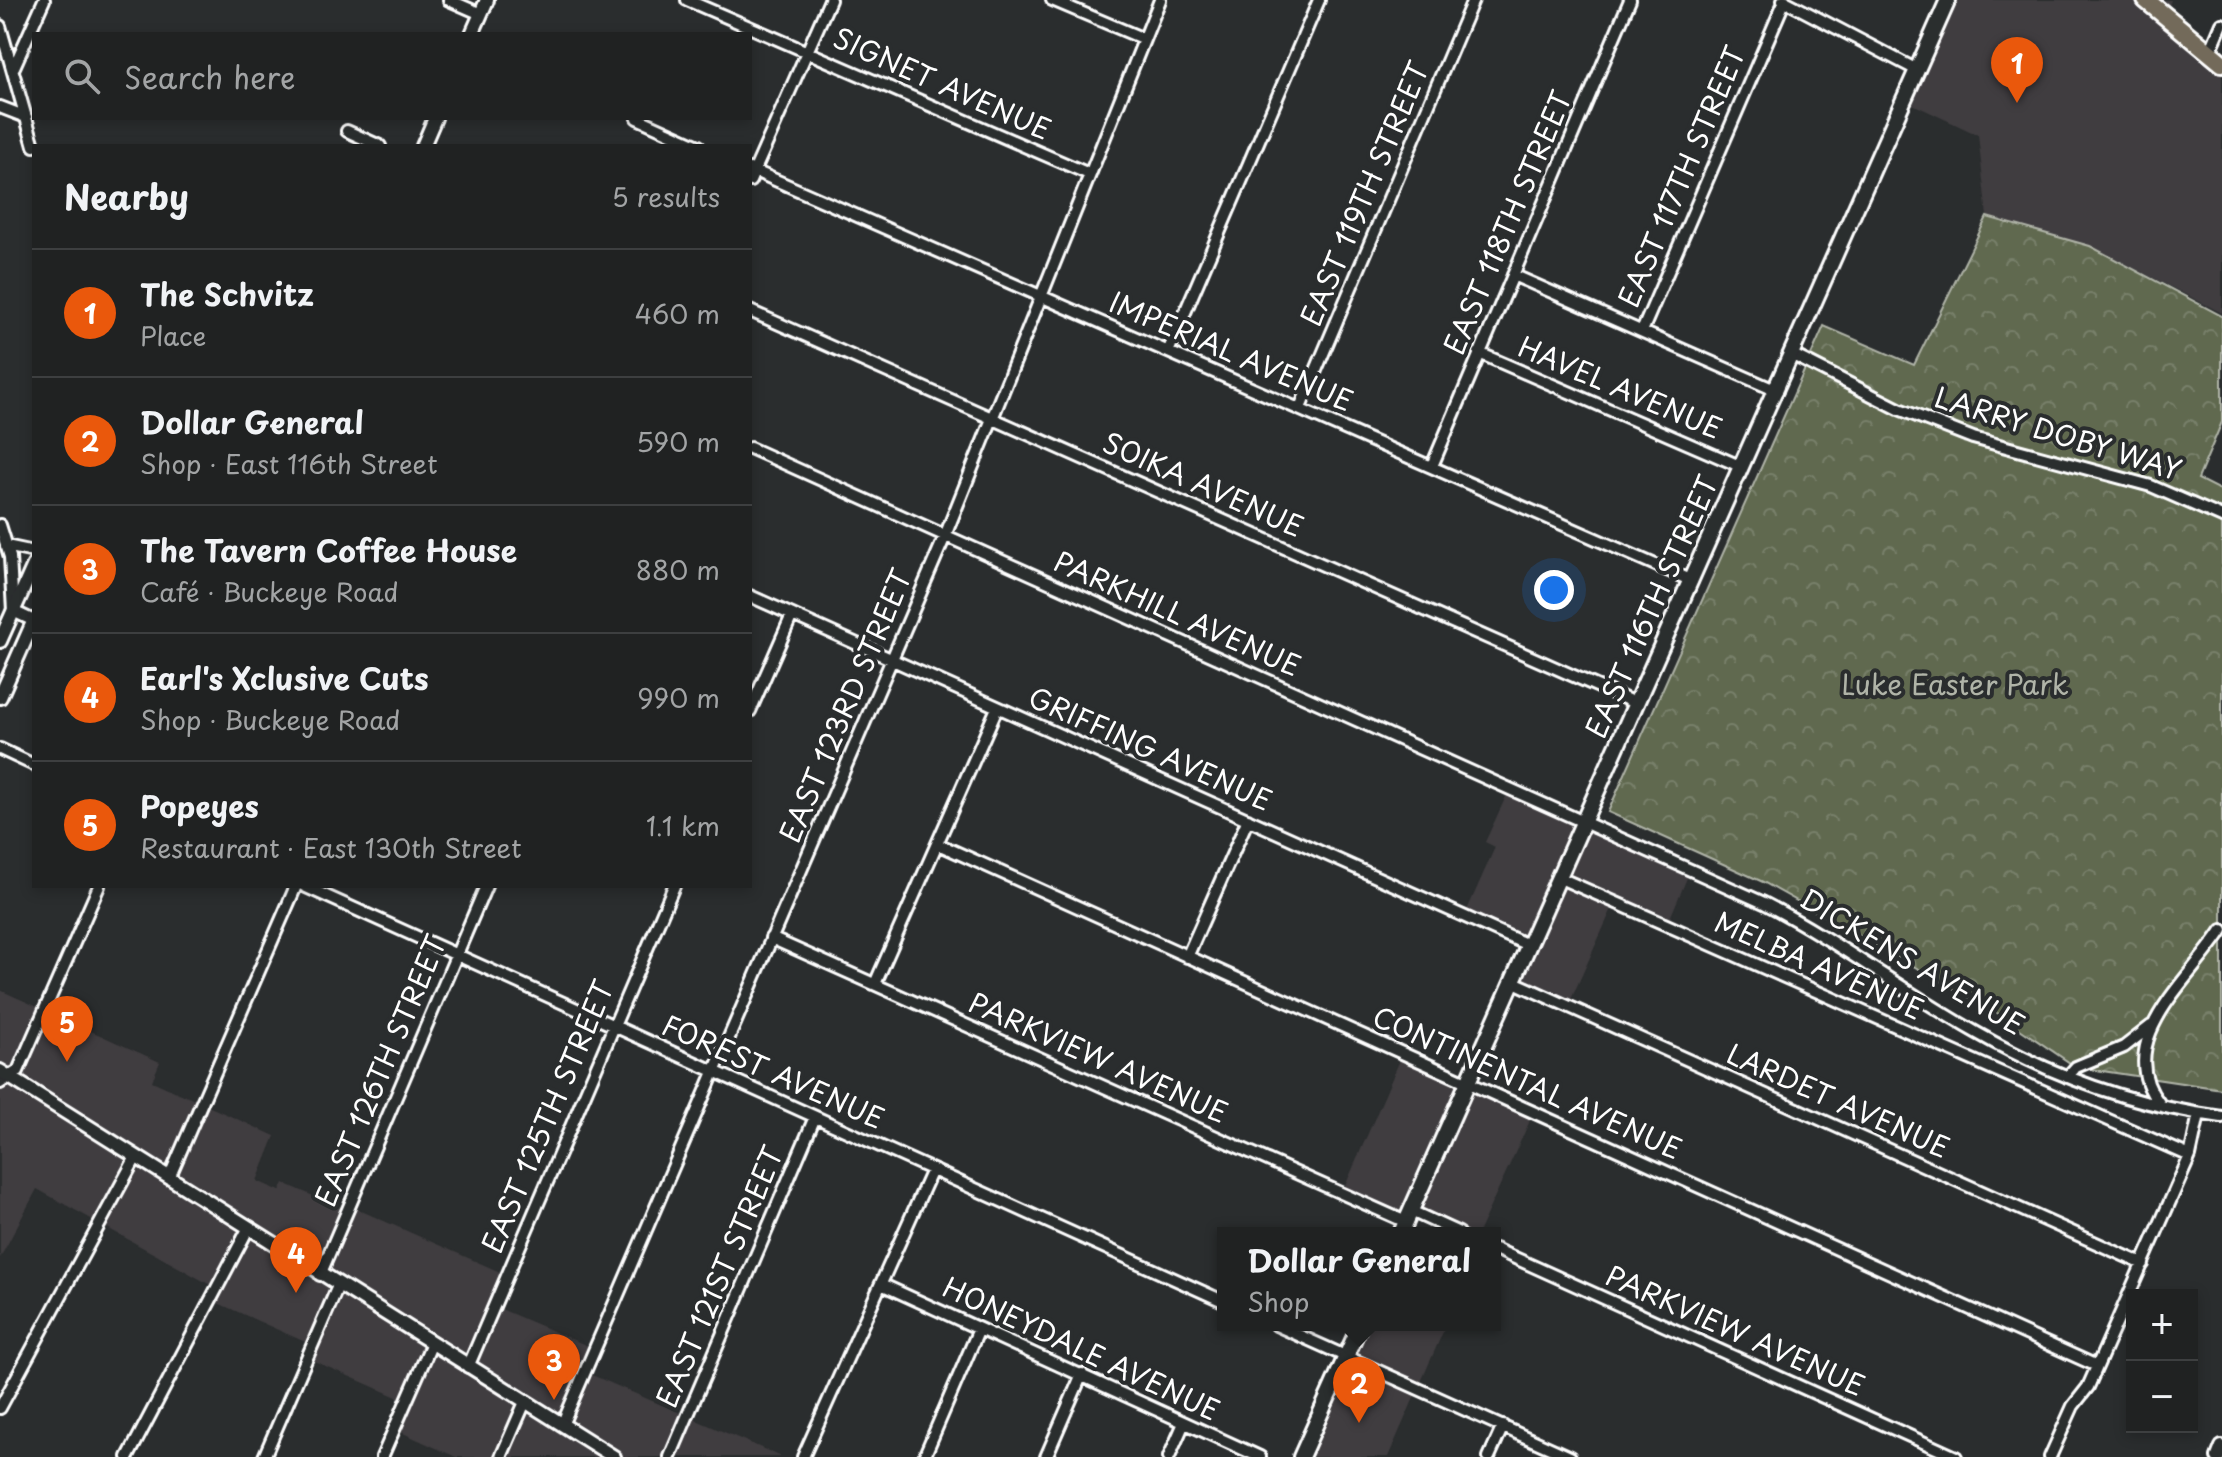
<!DOCTYPE html>
<meta charset="utf-8">
<style>
:root{--surface:#202222;--page:#282a2a;--text:#f1f3f6;--muted:#a2a4a5;--line:#3d3f40;--accent:#ea580c}
body{margin:0;font-family:"Playpen Sans",sans-serif;background:var(--page);color:var(--text)}
.controls{position:absolute;right:24px;bottom:24px;display:grid;overflow:hidden;border-radius:0px;box-shadow:0 4px 12px #0003}
.controls button{width:72px;height:72px;display:grid;place-items:center;padding:0;border:0;border-bottom:2px solid var(--line);background:var(--surface);color:var(--text);font:40px sans-serif}
.you{position:absolute;left:1554px;top:590px;width:28px;height:28px;margin:-20px;border:6px solid #fff;border-radius:50%;background:#1a73e8;box-shadow:0 0 0 12px #1a73e833}
.badge{display:grid;place-items:center;width:52px;height:52px;border-radius:50%;background:var(--accent);color:#fff;font-size:26px;font-weight:700}
.pin{position:absolute;translate:-50% -66px;filter:drop-shadow(0 2px 4px #0008)}
.pin::after{content:'';position:absolute;top:42px;width:28px;height:24px;background:inherit;clip-path:polygon(0 0,100% 0,50% 100%)}
.popup{position:absolute;left:1217px;top:1227px;width:284px;height:104px;box-sizing:border-box;display:grid;place-content:center;border-radius:0px;background:var(--surface);filter:drop-shadow(0 2px 6px #0005);font-size:26px;white-space:nowrap;color:var(--muted)}
.popup b{font-size:30px;color:var(--text)}
.popup::after{content:'';position:absolute;left:50%;top:100%;margin-left:-16px;border:16px solid transparent;border-top-color:var(--surface)}
.list{margin:0;padding:0;list-style:none}
h2{display:flex;justify-content:space-between;align-items:center;height:104px;margin:0;padding:0 32px;font-size:34px}
h2 small{font-size:26px;font-weight:400;color:var(--muted)}
.list li{display:grid;grid-template-columns:52px 1fr auto;gap:24px;align-items:center;box-sizing:border-box;height:128px;padding:0 32px;border-top:2px solid var(--line)}
.list b{display:block;font-size:30px;white-space:nowrap}
.list p{margin:0;font-size:26px;white-space:nowrap;color:var(--muted)}
.list em{font-size:26px;font-style:normal;color:var(--muted)}
.icon{flex:none;width:44px;height:44px;fill:none;stroke:currentColor;stroke-width:2;stroke-linecap:round;stroke-linejoin:round}
.map{position:relative;flex:none;width:2222px;height:1457px;overflow:hidden}
.search{position:absolute;background:var(--surface);box-shadow:0 4px 12px #0003;left:32px;top:32px;width:720px;height:88px;display:flex;align-items:center;gap:20px;box-sizing:border-box;padding:0 28px;border-radius:0px;color:var(--muted);font-size:30px}
.panel{position:absolute;background:var(--surface);box-shadow:0 4px 12px #0003;left:32px;top:144px;width:720px;height:744px;border-radius:0px}
.map>svg:first-child{display:block}
.built{fill:#3f3c3f}
.park{fill:url(#park-crowns);stroke:#b0b4a8;stroke-width:2}
.lines{fill:none;stroke-linecap:round;stroke-linejoin:round}
.minor-casing{stroke:#fff;stroke-width:16}
.tertiary-casing{stroke:#fff;stroke-width:18}
.secondary-casing{stroke:#fff;stroke-width:20}
.primary-casing{stroke:#fff;stroke-width:22}
.minor{stroke:#2a2d2e;stroke-width:10}
.tertiary{stroke:#2a2d2e;stroke-width:12}
.secondary{stroke:#2a2d2e;stroke-width:14}
.primary{stroke:#736b5a;stroke-width:16}
.labels{text-anchor:middle;stroke-width:8;stroke-linejoin:round;paint-order:stroke}
.street-label{font-size:28px;fill:#fff;stroke:#2a2d2e}
.park-label{font-size:28px;fill:#b0b4a8;stroke:#2a2d2e}
</style>
<div class="map">
<svg width="2222" height="1457" viewBox="0 0 2222 1457">
<defs>
<pattern id="park-crowns" width="20" height="18" patternUnits="userSpaceOnUse" patternTransform="scale(2)"><rect width="20" height="18" fill="#606950"/><path d="M2 6a3 3 0 1 1 6 0M12 15a3 3 0 1 1 6 0" fill="none" stroke="#78806a"/></pattern>
</defs>
<rect width="100%" height="100%" fill="#2a2d2e"/>
<filter id="ink" filterUnits="userSpaceOnUse"><feTurbulence type="fractalNoise" baseFrequency=".0125" numOctaves="2"/><feDisplacementMap in="SourceGraphic" scale="16" xChannelSelector="R" yChannelSelector="G"/><feConvolveMatrix kernelMatrix="1 2 1 2 8 2 1 2 1" color-interpolation-filters="sRGB"/></filter>
<g filter="url(#ink)">
<!-- built -->
<path class="built" d="M1948 0H2171L2165 16 2222 63V313L2090 246 1987 217 1978 135 1904 100Z
M1509 790 1690 871 1667 925 1615 902 1568 1006 1514 982 1530 947 1464 917 1495 847 1485 842Z
M0 990 160 1062 152 1081 275 1136 257 1181 280 1191 284 1183 347 1211 350 1206 507 1275 494 1306 595 1349 585 1372 782 1457H456L394 1429 406 1401 307 1358 312 1345 211 1300 216 1288 37 1189 0 1258Z
M1403 1053 1534 1112 1478 1233H1459L1411 1211 1406 1222 1342 1193Z
M1360 1325H1446L1388 1457H1301Z"/>
<!-- park -->
<path class="park" d="M1987 217 2090 246 2222 316V422L2198 479 2222 491V1089L2076 1067 1992 1010 1763 882 1608 812 1824 326 1914 365Z"/>
<g class="lines">
<!-- minor casing -->
<g class="minor-casing">
<path id="minor" d="M449 0 481 14
M687 0 1089 174
M1052 0 1144 39
M1783 0 1917 70
M0 26 34 146
M2210 52 2222 24
M14 67 44 0
M0 107 26 117
M637 118 699 146
M347 131 380 146
M750 169 1692 581
M750 181 830 0
M1513 275 1777 391
M750 311 1637 704
M1643 329 1785 0
M1168 352 1319 0
M1479 353 1742 467
M1793 355 1899 409 1973 438 2151 486 2222 517
M1300 408 1473 0
M750 448 1764 903C1838 941 1904 992 1977 1033 2052 1076 2136 1106 2222 1117
M1432 466 1630 0
M0 525 10 557 13 611 34 621
M6 546 34 552
M750 596 1530 946
M750 711 792 615
M0 749 34 765
M938 844 2097 1366
M1560 878 2190 1156
M304 886 1223 1301
M771 938 1406 1222
M1187 957 1248 819
M1514 982 2143 1264
M875 984 997 708
M2067 1077 2076 1067 2124 1047 2151 1026
M0 1083 18 1071 99 886
M2159 1103C2111 1041 2191 979 2222 930
M169 1178 296 886
M1411 1211 1459 1233
M1495 1249 1956 1457
M320 1275 486 886
M881 1284 1260 1457
M1276 1325 1570 1457
M468 1367 674 886
M0 1408 136 1157
M562 1425 945 536 1160 0
M128 1457 248 1229
M264 1457 338 1286
M382 1457 431 1345
M501 1457 525 1402
M670 1457 815 1117
M803 1457 932 1170
M924 1457 979 1329
M1046 1457 1082 1374
M1169 1457 1184 1423
M1489 1457 1503 1426
M2050 1457 2073 1406 2088 1387 2190 1156 2199 1114"/>
</g>
<!-- tertiary casing -->
<g class="tertiary-casing">
<path id="tertiary" d="M472 34 487 0
M423 146 435 118
M0 641 34 565
M0 697 34 620
M0 1071 614 1457
M2218 1457 2222 1447"/>
</g>
<!-- secondary casing -->
<g class="secondary-casing">
<path id="secondary" d="M1401 1233 1948 0
M1301 1457 1360 1325"/>
</g>
<!-- primary casing -->
<g class="primary-casing">
<path id="primary" d="M2146 0 2222 63"/>
</g>
<!-- minor -->
<use href="#minor" class="minor"/>
<!-- tertiary -->
<use href="#tertiary" class="tertiary"/>
<!-- secondary -->
<use href="#secondary" class="secondary"/>
<!-- primary -->
<use href="#primary" class="primary"/>
</g>
</g>
<g class="labels">
<!-- street labels -->
<g class="street-label">
<text transform="translate(942 84) rotate(24)" y="10">SIGNET AVENUE</text>
<text transform="translate(1682 177) rotate(-67)" y="10">EAST 117TH STREET</text>
<text transform="translate(1365 194) rotate(-67)" y="10">EAST 119TH STREET</text>
<text transform="translate(1508 223) rotate(-67)" y="10">EAST 118TH STREET</text>
<text transform="translate(1231 352) rotate(23)" y="10">IMPERIAL AVENUE</text>
<text transform="translate(1620 388) rotate(23)" y="10">HAVEL AVENUE</text>
<text transform="translate(2058 434) rotate(17)" y="10">LARRY DOBY WAY</text>
<text transform="translate(1203 485) rotate(24)" y="10">SOIKA AVENUE</text>
<text transform="translate(1652 607) rotate(-66)" y="10">EAST 116TH STREET</text>
<text transform="translate(1177 614) rotate(24)" y="10">PARKHILL AVENUE</text>
<text transform="translate(846 706) rotate(-67)" y="10">EAST 123RD STREET</text>
<text transform="translate(1150 749) rotate(24)" y="10">GRIFFING AVENUE</text>
<text transform="translate(1912 962) rotate(31)" y="10">DICKENS AVENUE</text>
<text transform="translate(1819 966) rotate(24)" y="10">MELBA AVENUE</text>
<text transform="translate(1098 1058) rotate(24)" y="10">PARKVIEW AVENUE</text>
<text transform="translate(381 1071) rotate(-67)" y="10">EAST 126TH STREET</text>
<text transform="translate(773 1072) rotate(24)" y="10">FOREST AVENUE</text>
<text transform="translate(1527 1083) rotate(24)" y="10">CONTINENTAL AVENUE</text>
<text transform="translate(1838 1101) rotate(24)" y="10">LARDET AVENUE</text>
<text transform="translate(548 1117) rotate(-67)" y="10">EAST 125TH STREET</text>
<text transform="translate(720 1277) rotate(-67)" y="10">EAST 121ST STREET</text>
<text transform="translate(1735 1331) rotate(24)" y="10">PARKVIEW AVENUE</text>
<text transform="translate(1081 1349) rotate(25)" y="10">HONEYDALE AVENUE</text>
</g>
<!-- park labels -->
<g class="park-label">
<text x="1955" y="695">Luke Easter Park</text>
</g>
</g>
</svg>
<div class="controls">
<button>+</button>
<button>−</button>
</div>
<div class="you"></div>
<div class="pin badge" style="left:2017px;top:103px">1</div>
<div class="pin badge" style="left:1359px;top:1423px">2</div>
<div class="popup"><b>Dollar General</b>Shop</div>
<div class="pin badge" style="left:554px;top:1400px">3</div>
<div class="pin badge" style="left:296px;top:1293px">4</div>
<div class="pin badge" style="left:67px;top:1062px">5</div>
<div class="search"><svg class="icon" aria-label="search" viewBox="0 0 24 24"><circle cx="10" cy="10" r="6"/><path d="M15 15l6 6"/></svg>Search here</div>
<section class="panel">
<h2>Nearby<small>5 results</small></h2>
<ul class="list">
<li><span class="badge">1</span><div><b>The Schvitz</b><p>Place</p></div><em>460 m</em></li>
<li><span class="badge">2</span><div><b>Dollar General</b><p>Shop · East 116th Street</p></div><em>590 m</em></li>
<li><span class="badge">3</span><div><b>The Tavern Coffee House</b><p>Café · Buckeye Road</p></div><em>880 m</em></li>
<li><span class="badge">4</span><div><b>Earl's Xclusive Cuts</b><p>Shop · Buckeye Road</p></div><em>990 m</em></li>
<li><span class="badge">5</span><div><b>Popeyes</b><p>Restaurant · East 130th Street</p></div><em>1.1 km</em></li>
</ul>
</section>
</div>
